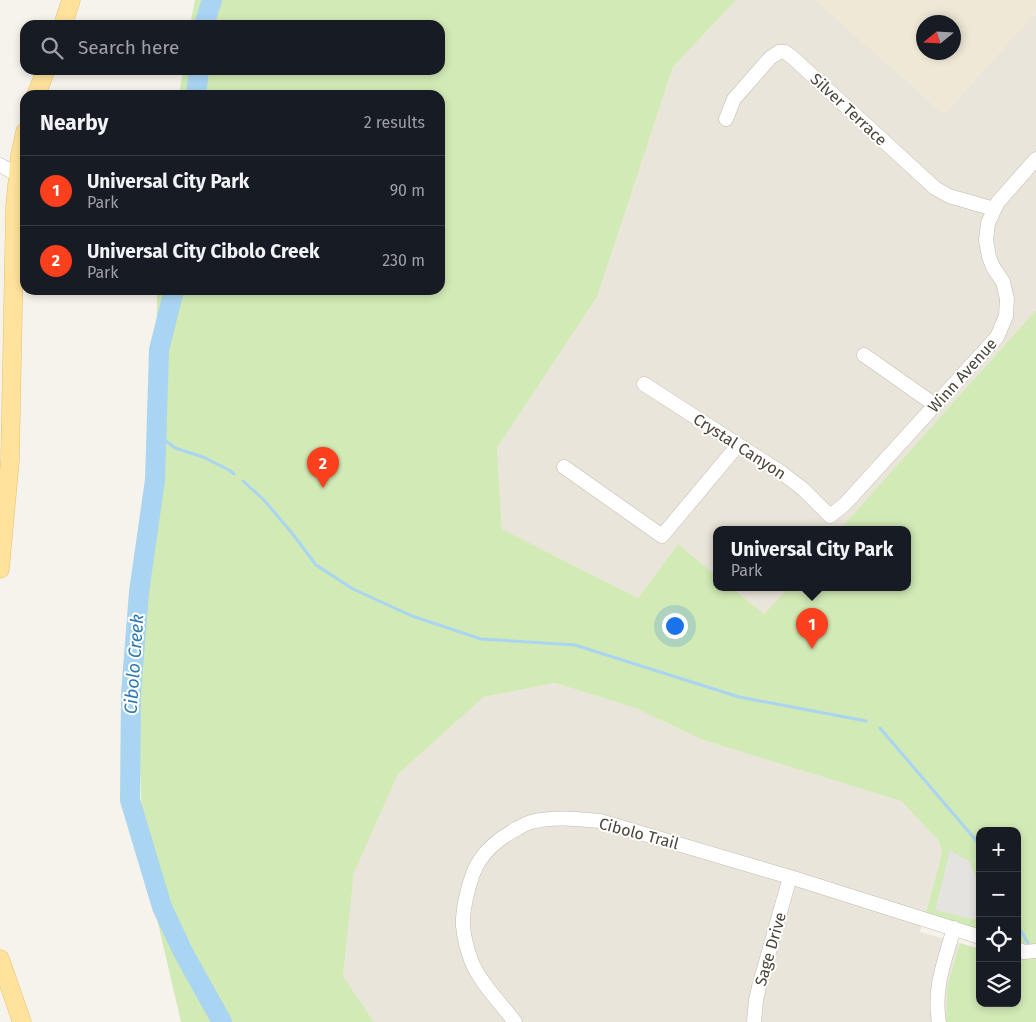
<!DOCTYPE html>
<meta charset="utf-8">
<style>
:root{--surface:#171b24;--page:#242831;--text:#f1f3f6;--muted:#9ea1a6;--line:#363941;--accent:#fc3f1d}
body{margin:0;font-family:"Fira Sans",sans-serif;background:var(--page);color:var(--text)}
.controls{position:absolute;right:15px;bottom:15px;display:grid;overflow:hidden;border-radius:10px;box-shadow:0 2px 8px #0003}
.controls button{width:45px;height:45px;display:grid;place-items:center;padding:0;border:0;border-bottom:1px solid var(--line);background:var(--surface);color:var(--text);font:25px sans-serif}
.compass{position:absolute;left:916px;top:15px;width:45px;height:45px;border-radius:50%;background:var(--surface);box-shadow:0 2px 8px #0003;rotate:252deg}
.you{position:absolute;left:674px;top:625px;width:18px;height:18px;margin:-12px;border:4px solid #fff;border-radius:50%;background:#1a73e8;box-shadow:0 0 0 8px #1a73e833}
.badge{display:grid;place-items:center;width:32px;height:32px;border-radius:50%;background:var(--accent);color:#fff;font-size:16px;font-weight:700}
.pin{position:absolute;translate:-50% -41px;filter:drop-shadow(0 1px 2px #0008)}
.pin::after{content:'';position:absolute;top:26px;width:18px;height:15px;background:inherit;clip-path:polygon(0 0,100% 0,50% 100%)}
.popup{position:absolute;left:713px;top:526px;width:198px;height:65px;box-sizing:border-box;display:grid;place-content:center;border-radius:10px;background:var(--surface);filter:drop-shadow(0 1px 4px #0005);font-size:16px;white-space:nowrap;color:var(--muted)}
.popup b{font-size:19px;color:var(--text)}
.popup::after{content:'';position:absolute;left:50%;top:100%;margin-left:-10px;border:10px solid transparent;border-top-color:var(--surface)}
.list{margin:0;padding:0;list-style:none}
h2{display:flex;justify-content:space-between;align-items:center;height:65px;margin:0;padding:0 20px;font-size:21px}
h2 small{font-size:16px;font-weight:400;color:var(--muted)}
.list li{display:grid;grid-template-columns:32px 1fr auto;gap:15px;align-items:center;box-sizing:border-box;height:70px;padding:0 20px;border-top:1px solid var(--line)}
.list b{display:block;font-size:19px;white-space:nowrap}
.list p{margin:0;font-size:16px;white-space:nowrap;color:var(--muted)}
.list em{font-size:16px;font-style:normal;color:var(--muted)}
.icon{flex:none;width:28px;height:28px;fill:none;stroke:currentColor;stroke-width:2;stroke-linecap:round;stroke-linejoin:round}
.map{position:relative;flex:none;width:1036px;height:1022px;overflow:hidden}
.search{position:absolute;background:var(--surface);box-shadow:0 2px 8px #0003;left:20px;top:20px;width:425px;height:55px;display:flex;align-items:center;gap:12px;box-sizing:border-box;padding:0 18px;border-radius:15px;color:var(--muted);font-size:19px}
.panel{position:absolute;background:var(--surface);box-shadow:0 2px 8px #0003;left:20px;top:90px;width:425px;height:205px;border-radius:15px}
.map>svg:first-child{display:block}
.residential{fill:#eae5da}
.education{fill:#efe8d6;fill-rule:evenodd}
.green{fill:#d2eab5}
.parking{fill:#e5e3e0}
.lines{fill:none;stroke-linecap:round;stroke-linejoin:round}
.stream{stroke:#a9d4f2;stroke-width:3}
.river{stroke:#a9d4f2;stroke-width:20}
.minor-casing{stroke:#c2bbae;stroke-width:15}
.major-casing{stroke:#e6c16a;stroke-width:19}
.minor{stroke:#fff;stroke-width:14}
.major{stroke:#ffe39c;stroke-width:18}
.labels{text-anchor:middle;stroke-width:4;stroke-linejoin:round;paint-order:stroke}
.street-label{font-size:16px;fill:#4b4439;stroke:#fff}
.water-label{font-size:18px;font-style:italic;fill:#2e7ab2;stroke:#fff}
</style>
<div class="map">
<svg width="1036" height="1022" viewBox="0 0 1036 1022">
<rect width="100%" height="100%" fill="#f6f3ec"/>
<!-- residential -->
<path class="residential" d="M736 0H816L944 114 1036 11V310L839 530H717V576L678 544 638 598 502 529 497 448 597 297 673 67Z
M732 588H788L764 614Z
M555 683 635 708 703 740 901 801 939 841 942 853 920 932 960 943 947 986 946 1022H374L343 976 354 873 398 774 484 697Z"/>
<!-- education -->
<path class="education" d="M816 0H1036V11L944 114ZM924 22H954V52H924Z"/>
<!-- green -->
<path class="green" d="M195 0H736L673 67 597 297 497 448 502 529 638 598 678 544 717 576V588H732L764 614 788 588H907V530H839L1036 310V945L1023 947 1017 944V831H980V932L925 915 942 853 939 841 901 801 703 740 635 708 555 683 484 697 398 774 354 873 343 976 374 1022H181L143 859 134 579 156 433 157 290H440V95H179L183 70H440V25H190Z
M960 943 980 949V1003H1017V957H1036V1022H946L947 986Z"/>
<!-- parking -->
<path class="parking" d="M950 850 970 862 980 888V921L935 910Z"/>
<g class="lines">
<!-- stream -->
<path class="stream" d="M156 433 175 448 203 457 229 470 234 474
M243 481 263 499 292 533 316 565 353 589 412 616 481 639 575 645 739 697 866 721
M880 728 980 845
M1017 924 1028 943"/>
<!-- river -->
<path class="river" d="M204 25 212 0
M196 95 199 70
M174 290 159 350 155 480 139 592 131 694 130 800 162 907 183 952 222 1022"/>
<!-- minor casing -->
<g class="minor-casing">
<path id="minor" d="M726 119 734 99 770 58 779 52H785L792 57 935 188 949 196 994 209
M0 165 18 175
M864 355 935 405
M644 384 782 473 803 489 830 516 845 504 997 337 1006 316 1007 299 1003 282 993 267 989 257 986 240 988 223 998 202 1036 159
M564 467 662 536 738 445
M1017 949 1024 952 1036 951
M515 1022C502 1005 478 980 471 960 467 949 464 938 463 926 462 910 470 874 480 860 489 846 503 836 518 828 522 826 527 823 531 822 554 816 578 819 600 821L790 877 980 937
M754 1022 756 1000 759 987 790 877
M939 1022C933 988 945 960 954 928"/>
</g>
<!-- major casing -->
<g class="major-casing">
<path id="major" d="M63 25 71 0
M36 95 46 70
M0 569 10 461 15 207 20 155 25 132
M0 959 22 1022"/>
</g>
<!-- minor -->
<use href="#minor" class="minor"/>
<!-- major -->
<use href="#major" class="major"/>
</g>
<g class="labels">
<!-- street labels -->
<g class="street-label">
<text transform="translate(849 109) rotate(43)" y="6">Silver Terrace</text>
<text transform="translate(962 375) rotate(-48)" y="6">Winn Avenue</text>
<text transform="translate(740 446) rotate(33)" y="6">Crystal Canyon</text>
<text transform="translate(639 833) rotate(15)" y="6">Cibolo Trail</text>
<text transform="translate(770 949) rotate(-74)" y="6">Sage Drive</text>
</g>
<!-- water labels -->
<g class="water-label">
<text transform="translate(134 664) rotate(-86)" y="6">Cibolo Creek</text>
</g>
</g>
</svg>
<div class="controls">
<button>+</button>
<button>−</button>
<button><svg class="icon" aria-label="locate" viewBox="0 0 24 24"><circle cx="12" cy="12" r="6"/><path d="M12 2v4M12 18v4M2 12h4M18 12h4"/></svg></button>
<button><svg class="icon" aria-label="layers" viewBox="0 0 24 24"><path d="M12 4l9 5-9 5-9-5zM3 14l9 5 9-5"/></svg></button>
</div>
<svg class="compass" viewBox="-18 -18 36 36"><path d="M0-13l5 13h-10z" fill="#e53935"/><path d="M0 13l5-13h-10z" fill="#9ea1a6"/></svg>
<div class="you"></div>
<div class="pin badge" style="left:812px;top:649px">1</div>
<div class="popup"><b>Universal City Park</b>Park</div>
<div class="pin badge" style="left:323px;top:488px">2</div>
<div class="search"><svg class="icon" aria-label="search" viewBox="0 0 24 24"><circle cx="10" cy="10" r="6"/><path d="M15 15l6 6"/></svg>Search here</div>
<section class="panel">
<h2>Nearby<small>2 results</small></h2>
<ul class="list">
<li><span class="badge">1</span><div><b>Universal City Park</b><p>Park</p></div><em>90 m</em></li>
<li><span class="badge">2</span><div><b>Universal City Cibolo Creek</b><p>Park</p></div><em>230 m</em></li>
</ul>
</section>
</div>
